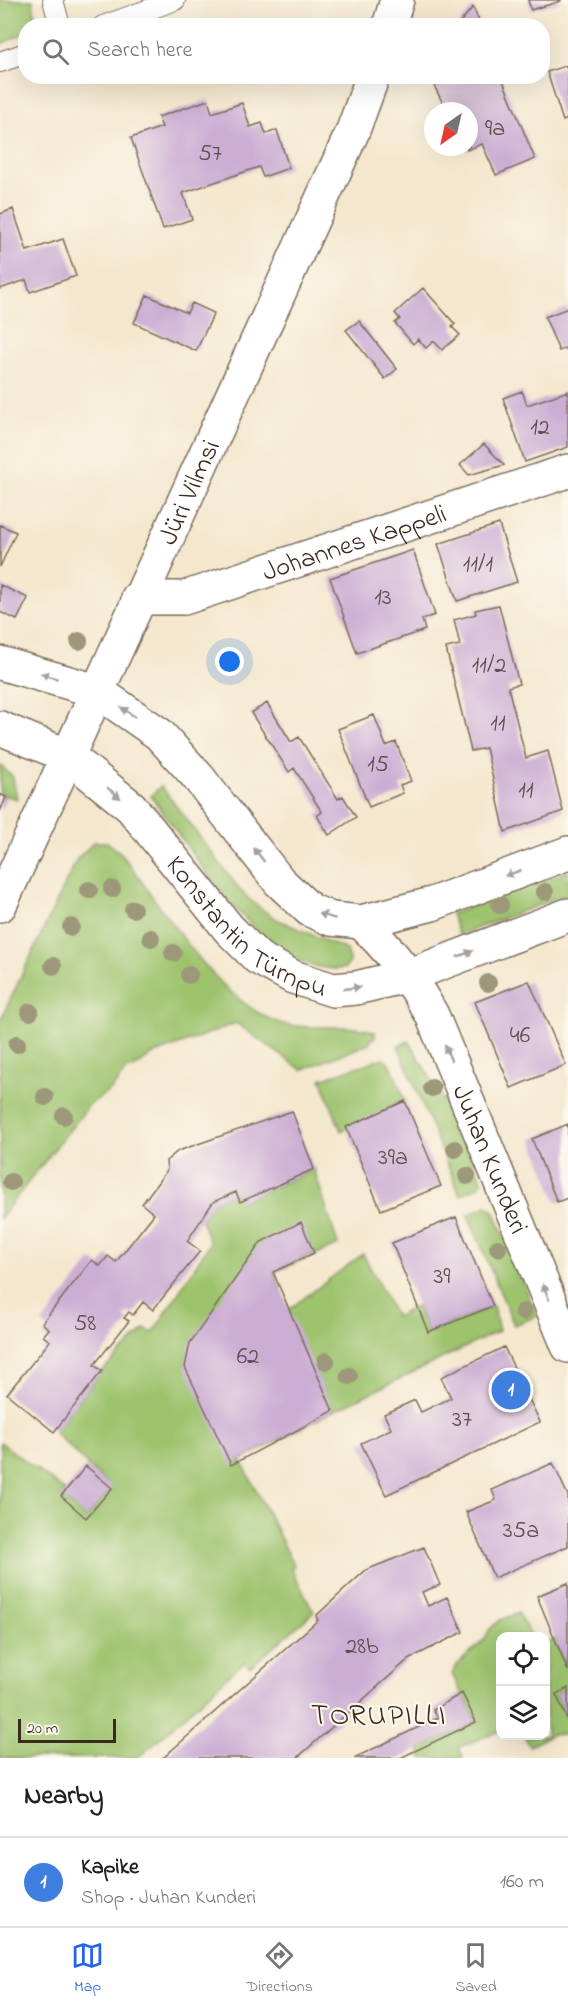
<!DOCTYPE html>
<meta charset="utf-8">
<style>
:root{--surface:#fff;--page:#f2f2f2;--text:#202124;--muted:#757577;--line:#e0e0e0;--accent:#2563eb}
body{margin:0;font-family:"Indie Flower",sans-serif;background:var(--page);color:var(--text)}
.controls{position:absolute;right:18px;bottom:18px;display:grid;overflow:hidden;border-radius:12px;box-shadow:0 6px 24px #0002}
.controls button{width:54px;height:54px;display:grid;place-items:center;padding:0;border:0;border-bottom:2px solid var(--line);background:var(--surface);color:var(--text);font:30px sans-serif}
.compass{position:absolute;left:424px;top:102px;width:54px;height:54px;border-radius:50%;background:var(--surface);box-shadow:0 6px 24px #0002;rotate:214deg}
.scale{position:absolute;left:18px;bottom:15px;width:98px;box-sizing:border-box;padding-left:6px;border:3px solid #3b2a1e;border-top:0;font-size:16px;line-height:21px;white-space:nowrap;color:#3b2a1e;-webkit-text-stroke:4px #fbf7ec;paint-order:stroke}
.you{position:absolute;left:230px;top:662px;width:21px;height:21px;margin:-15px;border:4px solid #fff;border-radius:50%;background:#1a73e8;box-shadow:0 0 0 9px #1a73e833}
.badge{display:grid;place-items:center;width:39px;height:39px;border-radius:50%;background:var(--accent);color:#fff;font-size:20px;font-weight:700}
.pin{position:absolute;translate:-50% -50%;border:3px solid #fff;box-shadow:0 2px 6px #0006}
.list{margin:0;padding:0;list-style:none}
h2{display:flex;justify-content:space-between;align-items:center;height:78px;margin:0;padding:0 24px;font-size:26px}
h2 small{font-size:20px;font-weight:400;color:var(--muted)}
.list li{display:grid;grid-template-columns:39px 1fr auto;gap:18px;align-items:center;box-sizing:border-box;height:90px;padding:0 24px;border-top:2px solid var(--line)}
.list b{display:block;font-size:22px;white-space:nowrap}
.list p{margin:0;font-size:20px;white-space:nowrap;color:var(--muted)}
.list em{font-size:20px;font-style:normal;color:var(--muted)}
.icon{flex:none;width:33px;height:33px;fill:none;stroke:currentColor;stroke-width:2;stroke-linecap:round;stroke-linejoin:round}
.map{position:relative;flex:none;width:568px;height:1758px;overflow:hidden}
.search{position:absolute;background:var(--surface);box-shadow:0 6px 24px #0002;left:18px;right:18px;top:18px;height:66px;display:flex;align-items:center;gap:15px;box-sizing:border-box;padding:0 21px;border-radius:24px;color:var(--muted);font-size:22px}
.sheet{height:168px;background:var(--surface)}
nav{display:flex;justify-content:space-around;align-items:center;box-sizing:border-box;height:84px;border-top:2px solid var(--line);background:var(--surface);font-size:16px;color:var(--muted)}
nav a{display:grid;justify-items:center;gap:3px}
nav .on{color:var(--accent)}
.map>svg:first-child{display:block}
.green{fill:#9dc36d;stroke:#6c7646;stroke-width:1.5}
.building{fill:#ccadd4}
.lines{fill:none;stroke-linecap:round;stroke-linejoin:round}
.lane-casing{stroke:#7c6c5c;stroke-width:22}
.street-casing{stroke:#7c6c5c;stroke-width:36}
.secondary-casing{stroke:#7c6c5c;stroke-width:36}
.lane{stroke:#fff;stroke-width:20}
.street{stroke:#fff;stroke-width:33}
.secondary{stroke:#fff;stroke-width:33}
.tree{fill:#9e987a}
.oneway{fill:#a79f9a}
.labels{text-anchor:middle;stroke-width:4.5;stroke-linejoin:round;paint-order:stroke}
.number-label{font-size:24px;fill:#5f4b4c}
.street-label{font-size:27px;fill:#3b2a1e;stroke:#fbf7ec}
.quarter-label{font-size:30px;letter-spacing:1.5px;fill:#3b2a1e;stroke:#fbf7ec}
</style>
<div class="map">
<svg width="568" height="1758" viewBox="0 0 568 1758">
<rect width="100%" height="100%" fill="#fbf7ec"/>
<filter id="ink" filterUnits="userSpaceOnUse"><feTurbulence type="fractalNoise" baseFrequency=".0167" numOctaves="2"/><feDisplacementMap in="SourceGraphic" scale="12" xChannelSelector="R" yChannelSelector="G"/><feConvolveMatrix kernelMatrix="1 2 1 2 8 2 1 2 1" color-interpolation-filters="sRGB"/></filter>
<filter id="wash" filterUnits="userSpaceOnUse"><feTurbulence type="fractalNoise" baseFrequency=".008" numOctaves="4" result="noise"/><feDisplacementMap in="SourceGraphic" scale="24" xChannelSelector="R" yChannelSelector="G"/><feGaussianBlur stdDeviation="1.35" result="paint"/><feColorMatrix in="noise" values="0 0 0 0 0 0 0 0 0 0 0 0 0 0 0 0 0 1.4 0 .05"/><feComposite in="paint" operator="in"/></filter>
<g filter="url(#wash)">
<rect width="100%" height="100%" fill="#f4e7ce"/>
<!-- green -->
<path class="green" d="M0 0H33L35 18 30 25 26 26 25 33 0 44Z
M0 765 13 777 17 799 0 794Z
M161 786 240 890 251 901 276 919 347 950 350 962 345 968C268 981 191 849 151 796Z
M94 842H107L121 853C160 904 223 1012 288 1025 317 1030 347 1023 375 1032V1037L368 1044 302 1070 236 1023 152 1055 134 1068 126 1070 112 1089 90 1104 0 1218V1021L77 859Z
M568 871V894L459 935 451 914Z
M409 1041 461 1130 482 1182 478 1187 460 1195 398 1046Z
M383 1058 391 1065 405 1101 341 1131 321 1079Z
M314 1169 338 1245 274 1272 288 1310 363 1254 396 1317 417 1306 428 1332 493 1306 499 1331 333 1411 241 1460 294 1565 291 1568 314 1612 250 1667 244 1662 138 1758H0V1442L65 1491 61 1496 86 1518 111 1488 54 1432 102 1371 145 1329 153 1333 210 1243 201 1220 213 1202 236 1192 241 1202Z
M486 1206 494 1211 537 1316 514 1325 468 1215Z
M518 1613 531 1636H500V1731L459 1747 463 1758H422L419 1749 476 1722 452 1674 457 1665 484 1640 490 1629 500 1620Z
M555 1639 568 1671V1688L556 1694 568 1721V1736L552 1734 530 1746 524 1736H546V1643Z"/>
<g id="blocks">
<!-- building -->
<path class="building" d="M528 0H560L561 1 531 10Z
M473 7 481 26H457Z
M568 65V119L563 121 547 72Z
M429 76H501L535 159 496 175 482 144 467 150 466 147H469V111H447Z
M208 100 212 113 242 103 250 127 262 123 266 134 277 130 289 168 263 177 259 167 183 193 192 219 163 229 131 138 162 127 158 117Z
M13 209 27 251 63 239 76 276 30 292 26 280 0 289V214Z
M423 288 455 324 452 327 460 335 442 350 434 341 426 348 418 339 413 344 395 323 400 319 395 313Z
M147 295 187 313 192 303 214 313 196 351 134 323Z
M568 308V347L559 351 545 317Z
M359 321 397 369 385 379 346 330Z
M522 391 527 405 568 391V447L525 462 503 398Z
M484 444 504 465 469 475 460 465Z
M499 524 517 582 457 601 438 544Z
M0 525 16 532 0 567Z
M413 550 435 615 422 619 425 630 357 653 330 578Z
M0 585 28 598 17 620 0 612Z
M499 605 519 684 508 687 526 758 548 751 563 811 505 832 486 748 471 751 446 648 460 645 454 620 476 614 475 610Z
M267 703 291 742 299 737 338 799 343 796 356 817 329 835 317 816 322 812 294 768 289 772 251 713Z
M374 715 386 746 396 742 411 781 400 785 403 793 369 807 338 729Z
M0 794 6 797 0 812Z
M529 981 566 1065 511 1088 475 1002Z
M405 1101 441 1186 381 1210 346 1127Z
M292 1111 314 1169 240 1202 236 1192 213 1202 187 1241 200 1251 153 1310 143 1302 133 1315 129 1312 124 1318 129 1321 94 1365 102 1371 54 1432 7 1394 50 1341 43 1336 49 1329 42 1323 92 1260 100 1266 108 1256 116 1262 154 1214 142 1204 167 1170 166 1161 178 1151Z
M568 1124V1198L557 1202 532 1139Z
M456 1217 493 1306 428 1332 392 1243Z
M301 1222 314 1253 273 1272 333 1411 231 1465 185 1367 190 1343 261 1242Z
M504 1347 540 1422 386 1495 361 1443 391 1429 384 1414 415 1400 421 1412 451 1398 441 1377Z
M553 1463 568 1496V1546L494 1578 466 1512 496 1500 492 1490Z
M86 1466 112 1488 86 1518 61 1496Z
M424 1547 440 1585 422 1592 428 1606 447 1597 463 1632 409 1659 297 1758H163L318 1620 316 1616 366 1570Z
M568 1583V1671L537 1596Z
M568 1688V1721L556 1694Z
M462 1693 476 1722 400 1758H354L438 1718 433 1710Z"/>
</g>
</g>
<g filter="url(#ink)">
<use href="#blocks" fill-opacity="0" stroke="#7c6c5c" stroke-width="1.5"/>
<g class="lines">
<!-- lane casing -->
<g class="lane-casing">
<path id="lane" d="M53 0 60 26
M103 26 175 0
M0 62 26 53"/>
</g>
<!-- street casing -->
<g class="street-casing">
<g id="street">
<path id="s1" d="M138 598H184L568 471"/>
</g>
</g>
<!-- secondary casing -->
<g class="secondary-casing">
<g id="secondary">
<path d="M389 26 397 0"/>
<path d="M0 663 97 691 159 734 198 777 279 881 310 910 331 919 361 922 432 904 568 853"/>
<path id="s2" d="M0 728 68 756 131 807 229 929 258 958 293 977 333 990 356 988 410 975 568 915"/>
<path id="s3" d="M0 905 352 133 373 76"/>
<path id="s4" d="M361 922C393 953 410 976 432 1015L568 1346"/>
</g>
</g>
<!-- lane -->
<use href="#lane" class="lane"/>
<!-- street -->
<use href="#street" class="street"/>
<!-- secondary -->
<use href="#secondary" class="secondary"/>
</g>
<!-- trees -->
<g class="tree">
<circle cx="79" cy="641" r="9"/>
<circle cx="112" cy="889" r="9"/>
<circle cx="89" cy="890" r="9"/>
<circle cx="545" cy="892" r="9"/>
<circle cx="500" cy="905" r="9"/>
<circle cx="133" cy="909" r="9"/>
<circle cx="71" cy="927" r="9"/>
<circle cx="151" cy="938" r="9"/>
<circle cx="173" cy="953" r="9"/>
<circle cx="53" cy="966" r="9"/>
<circle cx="189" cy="975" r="9"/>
<circle cx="488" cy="983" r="9"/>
<circle cx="30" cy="1012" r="9"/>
<circle cx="17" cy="1044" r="9"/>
<circle cx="432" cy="1088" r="9"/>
<circle cx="45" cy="1097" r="9"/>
<circle cx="64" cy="1116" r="9"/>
<circle cx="455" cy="1149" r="9"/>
<circle cx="467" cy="1176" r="9"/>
<circle cx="11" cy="1182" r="9"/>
<circle cx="498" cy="1248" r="9"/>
<circle cx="523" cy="1312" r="9"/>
<circle cx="326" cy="1361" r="9"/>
<circle cx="349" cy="1376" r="9"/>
</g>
<!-- one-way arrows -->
<defs><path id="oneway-solid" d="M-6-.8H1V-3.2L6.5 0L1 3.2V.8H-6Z" transform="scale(1.5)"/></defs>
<g class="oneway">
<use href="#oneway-solid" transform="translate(49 676) rotate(-162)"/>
<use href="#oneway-solid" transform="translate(128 712) rotate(-146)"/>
<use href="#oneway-solid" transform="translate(114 793) rotate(39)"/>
<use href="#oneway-solid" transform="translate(259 855) rotate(-128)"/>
<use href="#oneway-solid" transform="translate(513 873) rotate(160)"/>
<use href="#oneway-solid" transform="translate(327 916) rotate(-162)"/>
<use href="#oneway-solid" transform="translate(465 954) rotate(-21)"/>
<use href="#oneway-solid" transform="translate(352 988) rotate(-8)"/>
<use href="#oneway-solid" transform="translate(448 1053) rotate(-112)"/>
<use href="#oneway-solid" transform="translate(546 1292) rotate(-112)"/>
</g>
</g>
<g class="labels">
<!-- number labels -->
<g class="number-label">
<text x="495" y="135">9a</text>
<text x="210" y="160">57</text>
<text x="540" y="434">12</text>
<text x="478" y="571">11/1</text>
<text x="383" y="604">13</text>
<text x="489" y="672">11/2</text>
<text x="498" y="730">11</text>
<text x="378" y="771">15</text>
<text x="526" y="797">11</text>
<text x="520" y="1042">46</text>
<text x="393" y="1164">39a</text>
<text x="442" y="1283">39</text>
<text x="85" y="1330">58</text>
<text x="248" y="1363">62</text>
<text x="462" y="1426">37</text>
<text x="521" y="1537">35a</text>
<text x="362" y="1653">28b</text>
</g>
<!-- street labels -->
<g class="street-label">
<text dy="9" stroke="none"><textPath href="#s3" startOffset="454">Jüri Vilmsi</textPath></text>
<text dy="9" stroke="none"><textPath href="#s1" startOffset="225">Johannes Kappeli</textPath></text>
<text dy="9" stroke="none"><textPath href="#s2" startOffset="324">Konstantin Türnpu</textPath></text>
<text dy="9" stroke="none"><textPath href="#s4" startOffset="273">Juhan Kunderi</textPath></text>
</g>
<!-- quarter labels -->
<g class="quarter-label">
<text x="379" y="1724">TORUPILLI</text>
</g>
</g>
</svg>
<div class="controls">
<button><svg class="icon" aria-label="locate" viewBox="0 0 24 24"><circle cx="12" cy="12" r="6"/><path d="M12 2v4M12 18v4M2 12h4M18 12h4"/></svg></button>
<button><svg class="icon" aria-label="layers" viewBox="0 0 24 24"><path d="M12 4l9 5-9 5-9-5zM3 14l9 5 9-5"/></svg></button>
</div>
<svg class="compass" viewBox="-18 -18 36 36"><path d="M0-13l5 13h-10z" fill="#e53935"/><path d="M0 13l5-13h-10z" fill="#757577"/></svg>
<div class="scale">20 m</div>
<div class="you"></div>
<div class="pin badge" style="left:511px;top:1390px;background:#3f7fe0">1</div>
<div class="search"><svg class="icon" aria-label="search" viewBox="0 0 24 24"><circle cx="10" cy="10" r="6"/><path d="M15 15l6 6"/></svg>Search here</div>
</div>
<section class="sheet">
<h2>Nearby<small></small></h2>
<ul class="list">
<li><span class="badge" style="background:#3f7fe0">1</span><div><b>Kapike</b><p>Shop · Juhan Kunderi</p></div><em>160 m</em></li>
</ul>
</section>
<nav>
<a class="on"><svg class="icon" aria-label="map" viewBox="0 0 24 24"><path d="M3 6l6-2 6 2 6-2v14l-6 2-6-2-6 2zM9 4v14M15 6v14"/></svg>Map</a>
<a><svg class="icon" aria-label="directions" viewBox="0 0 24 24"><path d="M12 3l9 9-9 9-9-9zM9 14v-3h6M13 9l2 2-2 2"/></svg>Directions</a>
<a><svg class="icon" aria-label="saved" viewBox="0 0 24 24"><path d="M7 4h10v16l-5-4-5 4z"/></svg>Saved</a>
</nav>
